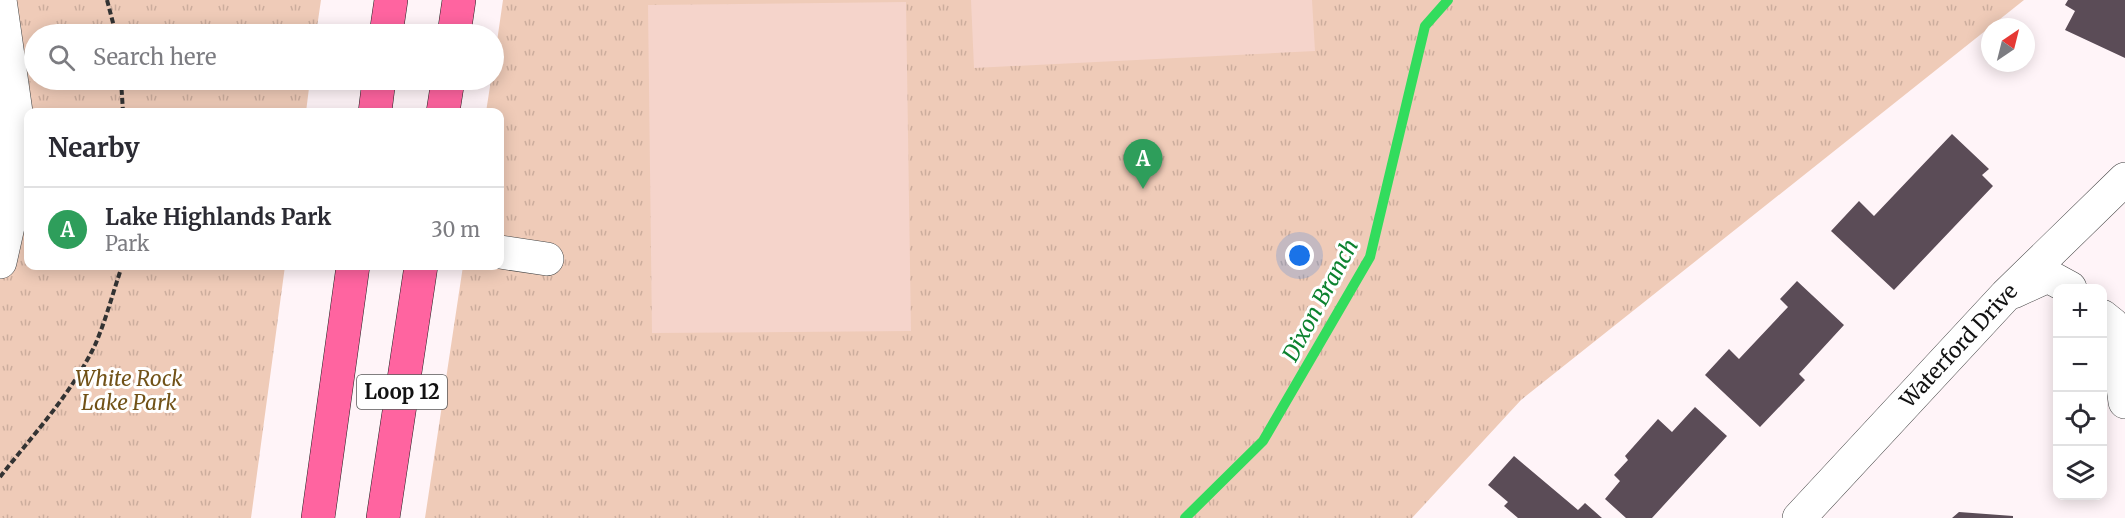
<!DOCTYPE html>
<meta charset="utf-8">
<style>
:root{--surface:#fff;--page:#f7f7f7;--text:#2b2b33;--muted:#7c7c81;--line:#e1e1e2;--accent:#ae18d1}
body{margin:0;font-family:Merriweather,serif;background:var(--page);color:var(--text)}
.controls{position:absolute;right:18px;bottom:18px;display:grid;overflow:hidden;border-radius:12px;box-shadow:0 3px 15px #0003}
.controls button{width:54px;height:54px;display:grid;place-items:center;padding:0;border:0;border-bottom:2px solid var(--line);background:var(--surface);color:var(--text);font:30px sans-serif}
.compass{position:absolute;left:1981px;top:18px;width:54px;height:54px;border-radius:50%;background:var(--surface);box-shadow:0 3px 15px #0003;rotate:35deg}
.you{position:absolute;left:1300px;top:256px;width:21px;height:21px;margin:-15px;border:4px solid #fff;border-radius:50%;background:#1a73e8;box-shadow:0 0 0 9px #1a73e833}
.badge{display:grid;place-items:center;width:39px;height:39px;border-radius:50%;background:var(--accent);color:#fff;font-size:20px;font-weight:700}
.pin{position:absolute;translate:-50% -50px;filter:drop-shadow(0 2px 3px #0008)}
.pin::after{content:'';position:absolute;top:32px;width:21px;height:18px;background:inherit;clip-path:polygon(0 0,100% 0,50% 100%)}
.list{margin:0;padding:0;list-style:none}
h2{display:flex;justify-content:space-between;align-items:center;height:78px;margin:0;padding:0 24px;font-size:26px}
h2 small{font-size:20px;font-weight:400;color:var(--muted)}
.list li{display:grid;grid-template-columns:39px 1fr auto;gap:18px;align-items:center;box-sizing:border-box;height:84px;padding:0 24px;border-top:2px solid var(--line)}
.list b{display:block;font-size:22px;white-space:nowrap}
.list p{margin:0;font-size:20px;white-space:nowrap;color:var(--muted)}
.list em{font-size:20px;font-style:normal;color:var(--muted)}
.icon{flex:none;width:33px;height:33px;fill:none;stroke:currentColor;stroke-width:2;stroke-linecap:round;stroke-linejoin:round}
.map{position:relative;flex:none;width:2125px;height:518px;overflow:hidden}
.search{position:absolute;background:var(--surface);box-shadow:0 3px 15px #0003;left:24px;top:24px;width:480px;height:66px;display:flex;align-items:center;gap:15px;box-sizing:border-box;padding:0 21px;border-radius:33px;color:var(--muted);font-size:22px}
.panel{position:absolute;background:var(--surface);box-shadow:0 3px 15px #0003;left:24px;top:108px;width:480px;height:162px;border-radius:12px}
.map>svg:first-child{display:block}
.grass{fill:url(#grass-tufts)}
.pitch{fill:#f5d4cb}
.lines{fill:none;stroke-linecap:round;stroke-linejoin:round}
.stream{stroke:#32dc5d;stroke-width:10}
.building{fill:#5b4c57}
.minor-casing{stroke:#444;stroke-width:34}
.major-casing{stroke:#222;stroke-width:34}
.path{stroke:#333;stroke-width:4;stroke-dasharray:6 3;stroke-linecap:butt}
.minor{stroke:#fff;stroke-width:33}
.major{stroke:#ff64a0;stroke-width:33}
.labels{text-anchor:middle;stroke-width:6;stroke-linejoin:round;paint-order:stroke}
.shield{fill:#fff;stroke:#585858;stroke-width:1.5}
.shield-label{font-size:20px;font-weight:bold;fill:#111}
.street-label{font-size:21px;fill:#111;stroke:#fff}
.park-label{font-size:21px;font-style:italic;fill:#715218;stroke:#fff}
.water-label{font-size:22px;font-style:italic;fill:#0c822f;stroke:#fff}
</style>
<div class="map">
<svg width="2125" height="518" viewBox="0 0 2125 518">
<defs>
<pattern id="grass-tufts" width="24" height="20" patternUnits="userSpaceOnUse" patternTransform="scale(1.5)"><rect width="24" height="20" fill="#efcbb8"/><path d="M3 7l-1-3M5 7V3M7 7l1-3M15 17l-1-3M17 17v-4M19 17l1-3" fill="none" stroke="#ccad9d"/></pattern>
</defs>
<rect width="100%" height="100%" fill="#fff4f8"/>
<!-- grass -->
<path class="grass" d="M0 0H321L316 34H34V80H310L306 112H28V266H285L251 518H0Z
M503 0H2024L1521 400 1412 518H425L463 266H500V112H486L491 80H494V62Z"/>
<!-- pitch -->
<path class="pitch" d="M971 0H1312L1315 51 974 68Z
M906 2 911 331 652 333 648 5Z"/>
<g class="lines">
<!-- stream -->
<path class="stream" d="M1185 518 1263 441 1370 257 1425 26 1448 0"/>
</g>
<!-- building -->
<path class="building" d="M2068 0H2125V58L2065 30 2075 11 2065 5Z
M1952 134 1989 169 1982 175 1993 186 1894 290 1831 231 1859 201 1874 216Z
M1797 281 1844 325 1799 374 1805 380 1760 427 1705 375 1729 349 1739 359 1788 307 1780 299Z
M1695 407 1727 436 1652 518H1626L1605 499 1620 481 1614 475 1628 460 1625 456 1658 419 1672 432Z
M1514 456 1578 510 1585 503 1602 518H1518L1504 506 1508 502 1488 485Z
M1959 512 2013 516V518H1952Z"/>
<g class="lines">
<!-- minor casing -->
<g class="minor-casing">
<path id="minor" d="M500 252 547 259
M0 262 11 213 16 112 0 0
M2013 292 2048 276 2070 288
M2102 316 2112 324 2116 360 2121 373 2125 402
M1799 518 2006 295 2125 179"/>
</g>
<!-- major casing -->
<g class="major-casing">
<path id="major" d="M386 34 391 0
M454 34 459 0
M375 112 379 80
M443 112 448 80
M318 518 353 266
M383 518 421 266"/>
</g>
<!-- path -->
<path class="path" d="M107 0 116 34
M121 80 123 112
M0 477C33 435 72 393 95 345 106 320 113 292 122 266"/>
<!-- minor -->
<use href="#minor" class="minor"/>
<!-- major -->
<use href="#major" class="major"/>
</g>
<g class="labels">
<!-- shield labels -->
<rect class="shield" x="357" y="375" width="90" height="34" rx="4.5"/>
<g class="shield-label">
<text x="402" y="399">Loop 12</text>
</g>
<!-- street labels -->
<g class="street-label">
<text transform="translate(1959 346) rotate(-47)" y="7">Waterford Drive</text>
</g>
<!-- park labels -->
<g class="park-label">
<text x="129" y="386">White Rock<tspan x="129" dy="24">Lake Park</tspan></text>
</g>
<!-- water labels -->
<g class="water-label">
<text transform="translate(1320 300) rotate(-62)" y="8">Dixon Branch</text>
</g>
</g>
</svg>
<div class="controls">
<button>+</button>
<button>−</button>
<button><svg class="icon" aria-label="locate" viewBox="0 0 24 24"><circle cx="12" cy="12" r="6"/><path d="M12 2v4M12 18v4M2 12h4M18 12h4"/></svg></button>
<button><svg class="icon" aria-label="layers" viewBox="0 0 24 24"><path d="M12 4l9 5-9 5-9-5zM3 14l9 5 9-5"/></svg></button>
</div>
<svg class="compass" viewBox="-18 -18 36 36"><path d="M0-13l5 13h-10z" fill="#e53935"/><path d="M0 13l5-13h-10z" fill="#7c7c81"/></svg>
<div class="you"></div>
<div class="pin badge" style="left:1143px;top:189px;background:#2e9e5b">A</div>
<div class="search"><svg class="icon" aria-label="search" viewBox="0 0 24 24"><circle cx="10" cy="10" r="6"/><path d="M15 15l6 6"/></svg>Search here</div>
<section class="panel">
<h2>Nearby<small></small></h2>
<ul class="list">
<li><span class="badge" style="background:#2e9e5b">A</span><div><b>Lake Highlands Park</b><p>Park</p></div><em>30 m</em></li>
</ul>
</section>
</div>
